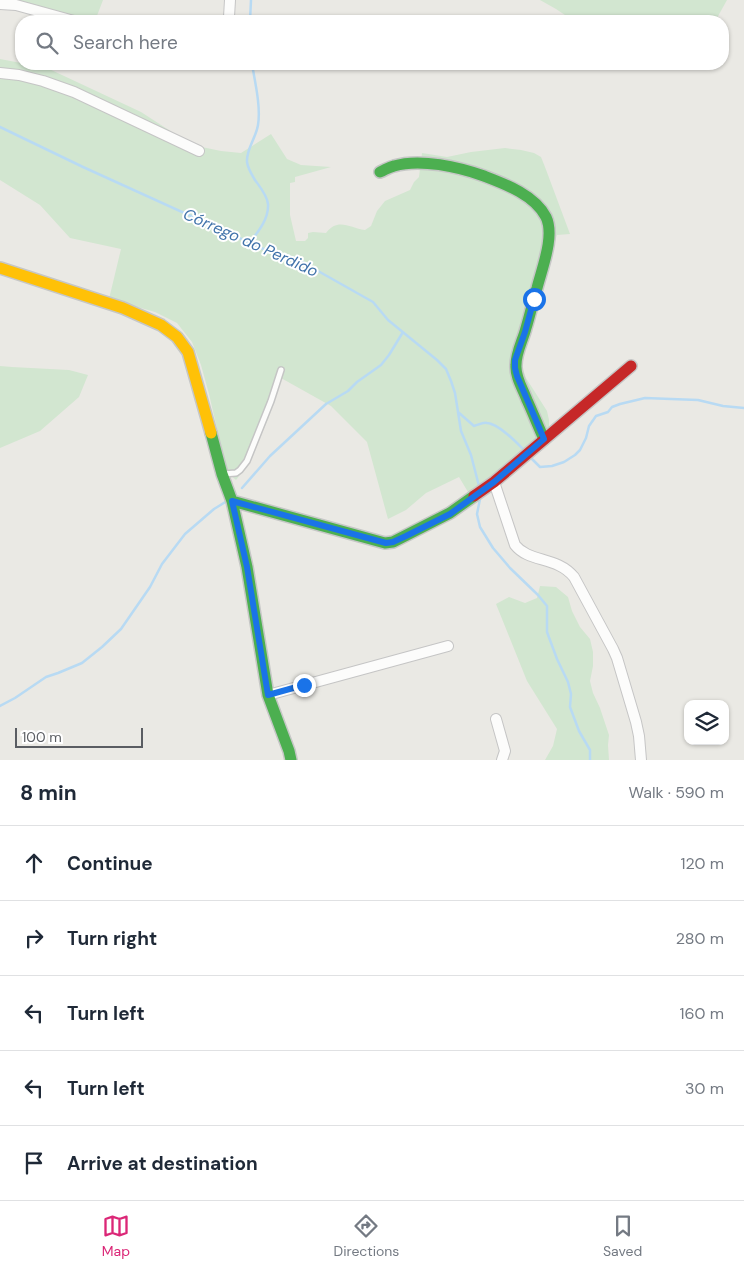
<!DOCTYPE html>
<meta charset="utf-8">
<style>
:root{--surface:#fff;--page:#f6f6f7;--text:#1f2937;--muted:#747a83;--line:#e0e1e3;--accent:#db2777}
body{margin:0;font-family:"DM Sans",sans-serif;background:var(--page);color:var(--text)}
.controls{position:absolute;right:15px;bottom:15px;display:grid;overflow:hidden;border-radius:10px;box-shadow:0 1px 4px #0004}
.controls button{width:45px;height:45px;display:grid;place-items:center;padding:0;border:0;border-bottom:1px solid var(--line);background:var(--surface);color:var(--text);font:25px sans-serif}
.scale{position:absolute;left:15px;bottom:12px;width:128px;box-sizing:border-box;padding-left:5px;border:2px solid #5a5d62;border-top:0;font-size:14px;line-height:18px;white-space:nowrap;color:#5a5d62;-webkit-text-stroke:4px #fff;paint-order:stroke}
.stop{position:absolute;width:15px;height:15px;margin:-11px;border:4px solid #1a73e8;border-radius:50%;background:#fff}
.stop.end{background:#1a73e8;border-color:#fff;box-shadow:0 1px 5px #0008}
.list{margin:0;padding:0;list-style:none}
h2{display:flex;justify-content:space-between;align-items:center;height:65px;margin:0;padding:0 20px;font-size:21px}
h2 small{font-size:16px;font-weight:400;color:var(--muted)}
.list li{display:grid;grid-template-columns:32px 1fr auto;gap:15px;align-items:center;box-sizing:border-box;height:75px;padding:0 20px;border-top:1px solid var(--line)}
.list b{display:block;font-size:19px;white-space:nowrap}
.list em{font-size:16px;font-style:normal;color:var(--muted)}
.icon{flex:none;width:28px;height:28px;fill:none;stroke:currentColor;stroke-width:2;stroke-linecap:round;stroke-linejoin:round}
.map{position:relative;flex:none;width:744px;height:760px;overflow:hidden}
.search{position:absolute;background:var(--surface);box-shadow:0 1px 4px #0004;left:15px;right:15px;top:15px;height:55px;display:flex;align-items:center;gap:12px;box-sizing:border-box;padding:0 18px;border-radius:20px;color:var(--muted);font-size:19px}
.sheet{height:440px;background:var(--surface)}
nav{display:flex;justify-content:space-around;align-items:center;box-sizing:border-box;height:70px;border-top:1px solid var(--line);background:var(--surface);font-size:14px;color:var(--muted)}
nav a{display:grid;justify-items:center;gap:2px}
nav .on{color:var(--accent)}
.map>svg:first-child{display:block}
.green{fill:#d2e6d0}
.lines{fill:none;stroke-linecap:round;stroke-linejoin:round}
.stream{stroke:#b8daf3;stroke-width:2.5}
.lane-casing{stroke:#c5c5c5;stroke-width:8}
.street-casing{stroke:#c5c5c5;stroke-width:12}
.fast-casing{stroke:#c6c7c6;stroke-width:14}
.slow-casing{stroke:#c6c7c6;stroke-width:14}
.jam-casing{stroke:#c6c7c6;stroke-width:14}
.lane{stroke:#fcfcfb;stroke-width:5}
.street{stroke:#fcfcfb;stroke-width:10}
.fast{stroke:#4caf50;stroke-width:11}
.slow{stroke:#ffc107;stroke-width:11}
.jam{stroke:#c62828;stroke-width:11}
.route{stroke:#1a73e8;stroke-width:6}
.labels{text-anchor:middle;stroke-width:4;stroke-linejoin:round;paint-order:stroke}
.water-label{font-size:16px;font-style:italic;fill:#4274ab;stroke:#fff}
</style>
<div class="map">
<svg width="744" height="760" viewBox="0 0 744 760">
<rect width="100%" height="100%" fill="#eae9e4"/>
<!-- green -->
<path class="green" d="M18 0H103L95 21H84Z
M540 0H727L717 18 712 21H574L556 9Z
M0 59 47 68 141 112 192 145 221 151 241 153 271 134 287 159 301 165 331 167 295 177V182L290 183V215L296 241H305L308 238V233L313 232 326 233C338 217 350 228 365 230L371 226 377 211 385 201 410 190 414 182 419 177 422 153 447 157 471 152 505 148 521 150 534 153 541 157 545 167 570 234 557 235 553 247 524 348 522 366 526 378 547 411 549 420V433L546 443 468 492 459 477 426 493 406 510 388 519 367 442 331 406 281 378 268 419 248 464 236 480 227 472 209 394 201 365 192 342 177 323 155 312 109 299 121 249 70 238 40 205 0 180Z
M0 366 12 367 69 370 88 375 79 397 40 431 0 448Z
M540 586 556 587 568 597 572 611 580 627 590 639 593 652V666L590 681 593 693 600 708 609 735 608 745 609 760H545L553 746 557 729 527 681 496 604 509 597 525 603 537 598Z"/>
<g class="lines">
<!-- stream -->
<path class="stream" d="M250 21 251 0
M0 127 83 167 270 252 295 258 373 302 388 320 437 360 446 369 451 381 455 393 461 431 471 455 479 486
M250 242C259 231 269 218 268 204 267 195 260 187 255 180 252 175 248 169 247 162 246 149 256 138 258 125 261 107 255 82 252 64
M458 412 474 426C478 425 483 422 487 423 499 424 516 442 524 450
M531 458 540 467 552 466 564 462 575 455 580 450 586 438 589 426 596 416 608 412 612 407 620 404 645 398 671 399 698 400 723 406 744 408
M242 488 270 456 326 404 348 391 357 382 381 365 389 355 403 332
M480 499 477 514 480 527 493 548 510 568 538 595 547 606V632L557 659 568 682 571 694 570 707 579 731 590 750V760
M0 706 15 698 46 677 58 673 82 663 102 647 121 629 150 587 162 564 185 534 214 509 227 501"/>
<!-- lane casing -->
<g class="lane-casing">
<path id="lane" d="M223 474 236 473 240 470 247 461 271 401 281 370"/>
</g>
<!-- street casing -->
<g class="street-casing">
<path id="street" d="M0 4 16 5 74 21
M228 21 229 17 230 0
M0 73 19 75 43 81 74 92 199 151
M494 482 515 545C529 563 557 556 574 577L613 649 617 658 636 722 639 736 641 760
M268 695 448 646
M496 719 505 751 502 760"/>
</g>
<!-- fast casing -->
<g class="fast-casing">
<path id="fast" d="M380 172C385 170 389 167 394 166 420 158 459 167 484 176 505 184 535 195 546 217 555 236 542 268 537 288 533 301 530 315 526 328 523 340 516 352 516 365 515 377 523 389 527 400 533 413 538 426 544 439
M211 433 222 474 232 501 247 567 268 695 289 751 291 760
M232 501 385 543 393 542 450 513 474 496"/>
</g>
<!-- slow casing -->
<g class="slow-casing">
<path id="slow" d="M0 268 123 308 161 325 177 337 188 352 211 433"/>
</g>
<!-- jam casing -->
<g class="jam-casing">
<path id="jam" d="M474 496 494 482 631 366"/>
</g>
<!-- lane -->
<use href="#lane" class="lane"/>
<!-- street -->
<use href="#street" class="street"/>
<!-- fast -->
<use href="#fast" class="fast"/>
<!-- slow -->
<use href="#slow" class="slow"/>
<!-- jam -->
<use href="#jam" class="jam"/>
</g>
<g class="lines">
<!-- route -->
<path class="route" d="M304 685 268 695 247 567 232 501 386 543 393 542 406 536 450 514 494 482 544 439 517 376 515 368V360L525 332 534 299"/>
</g>
<g class="labels">
<!-- water labels -->
<g class="water-label">
<text transform="translate(251 242) rotate(24)" y="6">Córrego do Perdido</text>
</g>
</g>
</svg>
<div class="controls">
<button><svg class="icon" aria-label="layers" viewBox="0 0 24 24"><path d="M12 4l9 5-9 5-9-5zM3 14l9 5 9-5"/></svg></button>
</div>
<div class="scale">100 m</div>
<div class="stop" style="left:534px;top:299px"></div>
<div class="stop end" style="left:304px;top:685px"></div>
<div class="search"><svg class="icon" aria-label="search" viewBox="0 0 24 24"><circle cx="10" cy="10" r="6"/><path d="M15 15l6 6"/></svg>Search here</div>
</div>
<section class="sheet">
<h2>8 min<small>Walk · 590 m</small></h2>
<ul class="list">
<li><svg class="icon" aria-label="ahead" viewBox="0 0 24 24"><path d="M12 20V5M6 11l6-6 6 6"/></svg><div><b>Continue</b></div><em>120 m</em></li>
<li><svg class="icon" aria-label="right" viewBox="0 0 24 24"><path d="M7 20v-9h11M14 6l5 5-5 5"/></svg><div><b>Turn right</b></div><em>280 m</em></li>
<li><svg class="icon" aria-label="left" viewBox="0 0 24 24"><path d="M17 20v-9H6M10 6l-5 5 5 5"/></svg><div><b>Turn left</b></div><em>160 m</em></li>
<li><svg class="icon" aria-label="left" viewBox="0 0 24 24"><path d="M17 20v-9H6M10 6l-5 5 5 5"/></svg><div><b>Turn left</b></div><em>30 m</em></li>
<li><svg class="icon" aria-label="arrive" viewBox="0 0 24 24"><path d="M6 21V4h12l-3 4 3 4H6"/></svg><div><b>Arrive at destination</b></div></li>
</ul>
</section>
<nav>
<a class="on"><svg class="icon" aria-label="map" viewBox="0 0 24 24"><path d="M3 6l6-2 6 2 6-2v14l-6 2-6-2-6 2zM9 4v14M15 6v14"/></svg>Map</a>
<a><svg class="icon" aria-label="directions" viewBox="0 0 24 24"><path d="M12 3l9 9-9 9-9-9zM9 14v-3h6M13 9l2 2-2 2"/></svg>Directions</a>
<a><svg class="icon" aria-label="saved" viewBox="0 0 24 24"><path d="M7 4h10v16l-5-4-5 4z"/></svg>Saved</a>
</nav>
